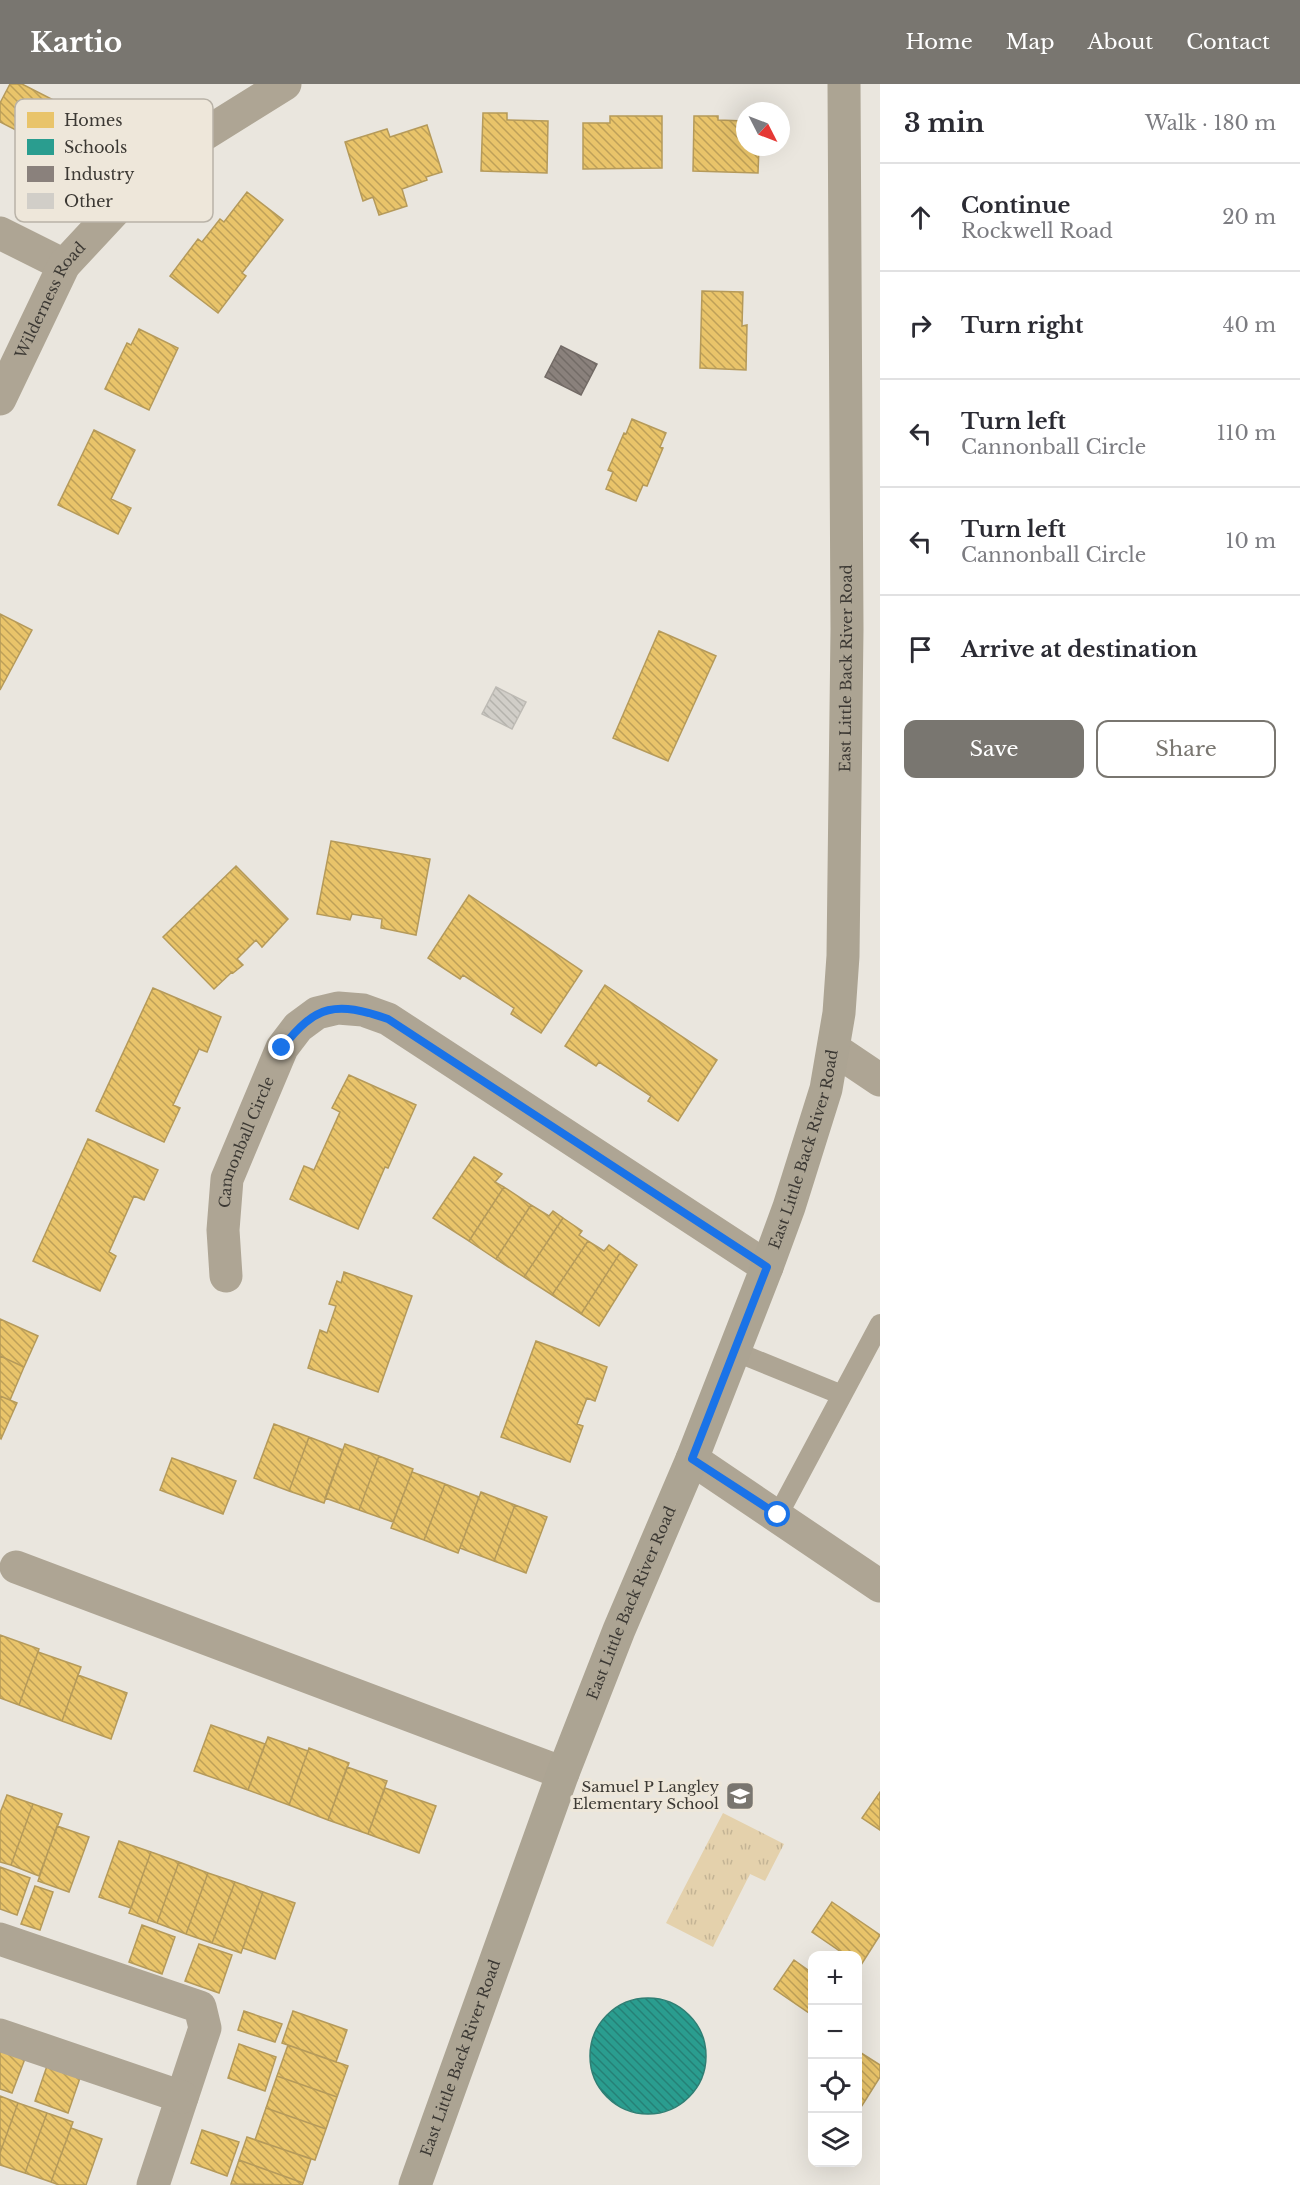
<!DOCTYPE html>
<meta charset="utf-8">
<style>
:root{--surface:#fff;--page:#f2f2f3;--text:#2b2b33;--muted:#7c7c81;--line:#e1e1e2;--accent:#797670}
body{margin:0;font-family:"Libre Baskerville",serif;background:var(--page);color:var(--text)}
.controls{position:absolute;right:18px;bottom:18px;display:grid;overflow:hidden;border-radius:12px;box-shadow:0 6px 24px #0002}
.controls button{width:54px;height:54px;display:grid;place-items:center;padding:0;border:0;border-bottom:2px solid var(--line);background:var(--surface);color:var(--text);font:30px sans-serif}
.compass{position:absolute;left:736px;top:18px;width:54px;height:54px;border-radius:50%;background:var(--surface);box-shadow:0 6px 24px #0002;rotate:132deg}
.stop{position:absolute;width:18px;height:18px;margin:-14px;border:4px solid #1a73e8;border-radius:50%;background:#fff}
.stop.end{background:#1a73e8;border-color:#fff;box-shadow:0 2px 6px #0008}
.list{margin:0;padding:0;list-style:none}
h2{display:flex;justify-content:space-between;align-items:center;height:78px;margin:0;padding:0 24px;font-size:26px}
h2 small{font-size:20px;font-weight:400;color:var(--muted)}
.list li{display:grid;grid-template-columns:39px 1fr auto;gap:18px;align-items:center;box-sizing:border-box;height:108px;padding:0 24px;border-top:2px solid var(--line)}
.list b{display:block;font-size:22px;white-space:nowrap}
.list p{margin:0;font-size:20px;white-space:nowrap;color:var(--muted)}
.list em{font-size:20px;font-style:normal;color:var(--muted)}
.actions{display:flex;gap:12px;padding:18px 24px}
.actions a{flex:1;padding:14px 0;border:2px solid var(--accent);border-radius:12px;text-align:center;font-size:21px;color:var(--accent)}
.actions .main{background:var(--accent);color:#fff}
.icon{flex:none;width:33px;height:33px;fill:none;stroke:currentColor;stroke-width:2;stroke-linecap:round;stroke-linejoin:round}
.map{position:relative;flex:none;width:880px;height:2101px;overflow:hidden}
header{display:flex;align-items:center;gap:36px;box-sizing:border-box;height:84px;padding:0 30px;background:var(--accent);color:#fff}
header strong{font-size:28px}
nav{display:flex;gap:33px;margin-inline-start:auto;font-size:21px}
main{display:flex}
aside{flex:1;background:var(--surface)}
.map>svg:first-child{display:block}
.park{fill:url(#park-tufts)}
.homes{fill:url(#homes-back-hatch);stroke:#b59a5a;stroke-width:1.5}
.schools{fill:url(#schools-back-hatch);stroke:#2f7f74;stroke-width:1.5}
.industry{fill:url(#industry-back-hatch);stroke:#736b66;stroke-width:1.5}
.building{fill:url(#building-back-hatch);stroke:#bdbab4;stroke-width:1.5}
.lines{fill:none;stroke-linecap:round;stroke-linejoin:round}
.lane{stroke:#aea594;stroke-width:20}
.street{stroke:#aea594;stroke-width:33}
.secondary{stroke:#aca493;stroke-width:33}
.route{stroke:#1a73e8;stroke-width:8}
.labels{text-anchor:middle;stroke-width:6;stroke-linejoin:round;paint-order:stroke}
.street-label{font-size:15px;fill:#3c3934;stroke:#eee7da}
.poi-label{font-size:15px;fill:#3c3934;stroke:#eee7da;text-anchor:end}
.key{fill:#eee7da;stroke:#b9b3a8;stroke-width:1.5}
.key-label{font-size:16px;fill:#3c3934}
</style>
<header>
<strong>Kartio</strong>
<nav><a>Home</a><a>Map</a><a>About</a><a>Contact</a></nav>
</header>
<main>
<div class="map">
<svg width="880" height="2101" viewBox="0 0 880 2101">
<defs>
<pattern id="park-tufts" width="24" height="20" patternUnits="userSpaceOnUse" patternTransform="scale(1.5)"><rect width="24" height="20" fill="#e4d1ac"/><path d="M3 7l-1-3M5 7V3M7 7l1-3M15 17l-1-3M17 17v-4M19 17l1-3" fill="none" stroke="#c4b495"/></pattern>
<pattern id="homes-back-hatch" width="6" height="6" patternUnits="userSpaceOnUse" patternTransform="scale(1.5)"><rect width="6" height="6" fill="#e9c46a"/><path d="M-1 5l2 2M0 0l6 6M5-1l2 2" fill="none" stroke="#bea058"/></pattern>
<pattern id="schools-back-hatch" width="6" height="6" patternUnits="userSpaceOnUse" patternTransform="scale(1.5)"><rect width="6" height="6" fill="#2a9d8f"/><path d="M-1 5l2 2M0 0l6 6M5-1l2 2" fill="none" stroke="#258176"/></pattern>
<pattern id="industry-back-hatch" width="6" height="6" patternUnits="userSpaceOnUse" patternTransform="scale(1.5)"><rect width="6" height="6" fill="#8a817c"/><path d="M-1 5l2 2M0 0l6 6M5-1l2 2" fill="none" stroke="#726b66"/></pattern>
<pattern id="building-back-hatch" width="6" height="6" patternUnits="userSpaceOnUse" patternTransform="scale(1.5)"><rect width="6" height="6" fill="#d1cec8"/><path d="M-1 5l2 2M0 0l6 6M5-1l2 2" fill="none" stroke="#b4b2ac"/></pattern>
</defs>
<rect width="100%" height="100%" fill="#eae6de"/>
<!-- park -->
<path class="park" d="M723 1729 784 1760 765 1797 750 1790 713 1863 666 1839Z"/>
<!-- homes -->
<path class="homes" d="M10 0H22L79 29 59 68 0 38V19Z
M483 29H507V36L548 37 547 89 481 87Z
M610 32H662V84L583 85V39H610Z
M694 32H718V36L745 37V63H759L758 89 693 87Z
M427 41 442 88 426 93 427 96 402 105 407 122 379 131 373 113 363 117 345 58 387 45 390 53Z
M247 108 283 136 242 189 246 192 218 229 170 192 198 155 202 158 220 135 224 138Z
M702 207 743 208 742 242 747 241 746 286 700 284Z
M139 245 178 264 149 326 105 305 127 259 131 261Z
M632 335 666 349 660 363 663 364 647 402 643 401 636 417 606 405 613 388 608 386 624 349 626 350Z
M94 346 135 366 111 415 131 424 118 450 58 421Z
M0 530 32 546 0 606Z
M659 547 716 572 668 677 613 654Z
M331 757 430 775 416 851 381 844 382 835 352 830 350 836 317 830Z
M236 782 288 835 262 863 256 856 237 875 243 881 233 889 232 888 214 905 163 853Z
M469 811 582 887 541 949 511 930 514 924 463 891 460 895 428 874Z
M605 901 717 976 678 1037 648 1017 651 1012 599 978 596 982 565 962Z
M153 904 221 933 207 968 199 965 173 1021 180 1024 164 1058 96 1027Z
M349 991 416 1021 388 1084 385 1083 358 1145 290 1115 304 1082 314 1086 340 1028 332 1024Z
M88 1055 158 1086 144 1116 134 1112 109 1168 116 1172 100 1207 33 1177Z
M474 1073 502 1090 495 1098 504 1103 469 1157 433 1134Z
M504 1103 531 1121 496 1175 469 1157Z
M531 1121 549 1132 553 1127 563 1134 524 1193 496 1175Z
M563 1134 582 1147 579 1151 588 1157 552 1211 524 1193Z
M588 1157 604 1167 609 1161 620 1169 581 1230 552 1211Z
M620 1169 637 1181 599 1242 581 1230Z
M344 1188 412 1212 378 1308 308 1284 320 1246 327 1249 336 1222 329 1220 337 1197 341 1199Z
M0 1235 38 1252 24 1283 0 1272Z
M536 1257 607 1283 595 1317 587 1314 577 1340 583 1342 570 1378 501 1353Z
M0 1272 24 1283 10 1316 0 1312Z
M0 1312 17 1319 1 1355 0 1354Z
M274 1340 309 1353 289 1407 254 1394Z
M309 1353 343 1366 324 1419 289 1407Z
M345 1360 379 1372 359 1426 325 1414Z
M379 1372 413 1385 393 1438 359 1426Z
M172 1374 236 1397 223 1430 160 1406Z
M412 1388 445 1400 424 1456 391 1444Z
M445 1400 479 1413 458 1469 424 1456Z
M481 1408 515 1421 494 1477 460 1464Z
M515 1421 547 1433 526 1489 494 1477Z
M0 1551 39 1565 19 1621 0 1614Z
M38 1568 81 1583 62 1637 19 1621Z
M78 1591 127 1609 111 1655 62 1637Z
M211 1641 265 1660 248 1706 194 1687Z
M268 1653 308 1667 289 1721 248 1706Z
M309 1664 349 1679 328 1736 289 1721Z
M347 1683 387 1697 368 1750 328 1736Z
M385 1704 436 1722 419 1769 368 1750Z
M880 1708V1746L862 1734Z
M7 1711 33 1720 11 1781 0 1778V1729Z
M33 1720 62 1730 39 1792 11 1781Z
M57 1742 89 1753 69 1808 38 1797Z
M119 1757 151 1768 131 1824 99 1813Z
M151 1768 179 1778 157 1839 129 1829Z
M179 1778 208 1789 186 1850 157 1839Z
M0 1783 30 1794 17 1831 0 1825Z
M208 1789 235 1798 212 1859 186 1850Z
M235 1798 263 1808 241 1869 212 1859Z
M35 1802 53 1808 40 1846 21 1840Z
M263 1808 295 1819 275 1875 243 1864Z
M832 1818 880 1851 861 1881 858 1879V1872H847L812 1848Z
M142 1841 175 1853 162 1890 129 1878Z
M199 1860 232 1871 219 1909 185 1897Z
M794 1876 812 1889V1931L774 1905Z
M244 1927 282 1940 275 1958 238 1946Z
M293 1927 347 1946 336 1978 282 1959Z
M239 1960 276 1973 265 2007 228 1994Z
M288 1961 348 1982 337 2013 277 1992Z
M0 1963 26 1972 12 2009 0 2005Z
M858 1967 880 1981V1993L858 2028Z
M47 1982 80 1994 68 2029 35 2017Z
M277 1992 337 2013 326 2045 266 2024Z
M0 2012 18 2019 0 2069Z
M18 2019 47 2029 25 2089 0 2081V2069Z
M266 2024 326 2045 315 2076 255 2056Z
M47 2029 73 2038 51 2098 25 2089Z
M71 2044 102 2055 86 2101H59L51 2098Z
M202 2046 239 2058 227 2092 191 2079Z
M247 2053 311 2075 303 2099 239 2076Z
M239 2076 303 2099 302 2101 231 2100Z"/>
<!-- schools -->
<path class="schools" d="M590 1972a58 58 0 1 1 116 0a58 58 0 1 1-116 0Z"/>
<!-- industry -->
<path class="industry" d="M561 262 597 280 581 311 545 293Z"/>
<!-- building -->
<path class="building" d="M496 603 526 618 512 645 482 630Z"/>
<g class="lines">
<!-- lane -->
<path class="lane" d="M734 1267 842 1311
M778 1431 880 1240"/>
<!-- street -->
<g class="street">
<path d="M0 149 64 181"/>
<path id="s1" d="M0 315 64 181 160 78 285 0"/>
<path d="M834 965 880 996"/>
<path id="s2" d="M226 1192 223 1146 227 1095 282 964 298 943 317 929 338 924 363 926 388 935 767 1183"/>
<path d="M692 1375 880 1502"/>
<path d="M16 1483 563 1689"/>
<path d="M0 1855 200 1923 205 1944 153 2101"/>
<path d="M0 1951 182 2013"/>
</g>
<!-- secondary -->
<path class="secondary" id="s3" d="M415 2101 563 1689 619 1546 692 1375 767 1183 789 1123 826 1005 839 929 843 872 847 545 844 0"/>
</g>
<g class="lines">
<!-- route -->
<path class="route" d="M282 964C316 920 336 917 388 935L767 1183 692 1375 778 1431"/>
</g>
<!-- icons -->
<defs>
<g id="school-square" transform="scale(1.5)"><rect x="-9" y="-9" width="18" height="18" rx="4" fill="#797670" stroke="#eee7da"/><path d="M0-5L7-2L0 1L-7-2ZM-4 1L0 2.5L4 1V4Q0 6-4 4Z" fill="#fff"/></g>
</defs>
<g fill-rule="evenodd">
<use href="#school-square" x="740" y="1712"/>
</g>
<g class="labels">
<!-- street labels -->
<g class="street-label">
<text dy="5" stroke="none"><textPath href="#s1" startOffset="111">Wilderness Road</textPath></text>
<text dy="5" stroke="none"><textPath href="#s3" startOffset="1593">East Little Back River Road</textPath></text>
<text dy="5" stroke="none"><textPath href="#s2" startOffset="138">Cannonball Circle</textPath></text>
<text dy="5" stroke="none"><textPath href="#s3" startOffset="1107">East Little Back River Road</textPath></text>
<text dy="5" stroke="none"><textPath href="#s3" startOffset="621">East Little Back River Road</textPath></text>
<text dy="5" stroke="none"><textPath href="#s3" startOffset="135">East Little Back River Road</textPath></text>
</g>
<!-- poi labels -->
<g class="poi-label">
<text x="719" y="1708">Samuel P Langley<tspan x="719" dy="17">Elementary School</tspan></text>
</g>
</g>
<!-- legend -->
<rect x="15" y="15" width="198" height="123" rx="9" class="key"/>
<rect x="27" y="28" width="27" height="16" fill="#e9c46a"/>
<rect x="27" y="55" width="27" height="16" fill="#2a9d8f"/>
<rect x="27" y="82" width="27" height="16" fill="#8a817c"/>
<rect x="27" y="109" width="27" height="16" fill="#d1cec8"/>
<g class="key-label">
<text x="64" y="42">Homes</text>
<text x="64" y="69">Schools</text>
<text x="64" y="96">Industry</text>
<text x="64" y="123">Other</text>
</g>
</svg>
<div class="controls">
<button>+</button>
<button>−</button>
<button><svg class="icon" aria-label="locate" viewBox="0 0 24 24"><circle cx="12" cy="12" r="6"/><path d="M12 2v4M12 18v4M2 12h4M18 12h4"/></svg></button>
<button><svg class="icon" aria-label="layers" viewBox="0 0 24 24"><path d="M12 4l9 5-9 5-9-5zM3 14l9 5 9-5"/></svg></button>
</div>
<svg class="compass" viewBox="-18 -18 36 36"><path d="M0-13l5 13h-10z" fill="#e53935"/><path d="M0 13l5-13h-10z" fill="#7c7c81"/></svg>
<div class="stop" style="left:778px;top:1431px"></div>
<div class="stop end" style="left:282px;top:964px"></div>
</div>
<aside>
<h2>3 min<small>Walk · 180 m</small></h2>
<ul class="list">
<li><svg class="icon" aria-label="ahead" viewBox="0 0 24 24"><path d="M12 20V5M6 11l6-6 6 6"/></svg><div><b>Continue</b><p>Rockwell Road</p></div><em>20 m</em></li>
<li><svg class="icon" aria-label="right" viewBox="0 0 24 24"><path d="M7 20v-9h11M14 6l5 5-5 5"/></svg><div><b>Turn right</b></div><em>40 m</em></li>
<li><svg class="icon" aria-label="left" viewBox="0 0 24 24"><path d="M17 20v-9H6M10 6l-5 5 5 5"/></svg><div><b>Turn left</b><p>Cannonball Circle</p></div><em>110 m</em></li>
<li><svg class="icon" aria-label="left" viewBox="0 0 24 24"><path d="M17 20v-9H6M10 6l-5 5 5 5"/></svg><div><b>Turn left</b><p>Cannonball Circle</p></div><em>10 m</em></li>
<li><svg class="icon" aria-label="arrive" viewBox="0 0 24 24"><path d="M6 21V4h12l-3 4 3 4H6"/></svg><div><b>Arrive at destination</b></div></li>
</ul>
<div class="actions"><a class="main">Save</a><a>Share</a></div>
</aside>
</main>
